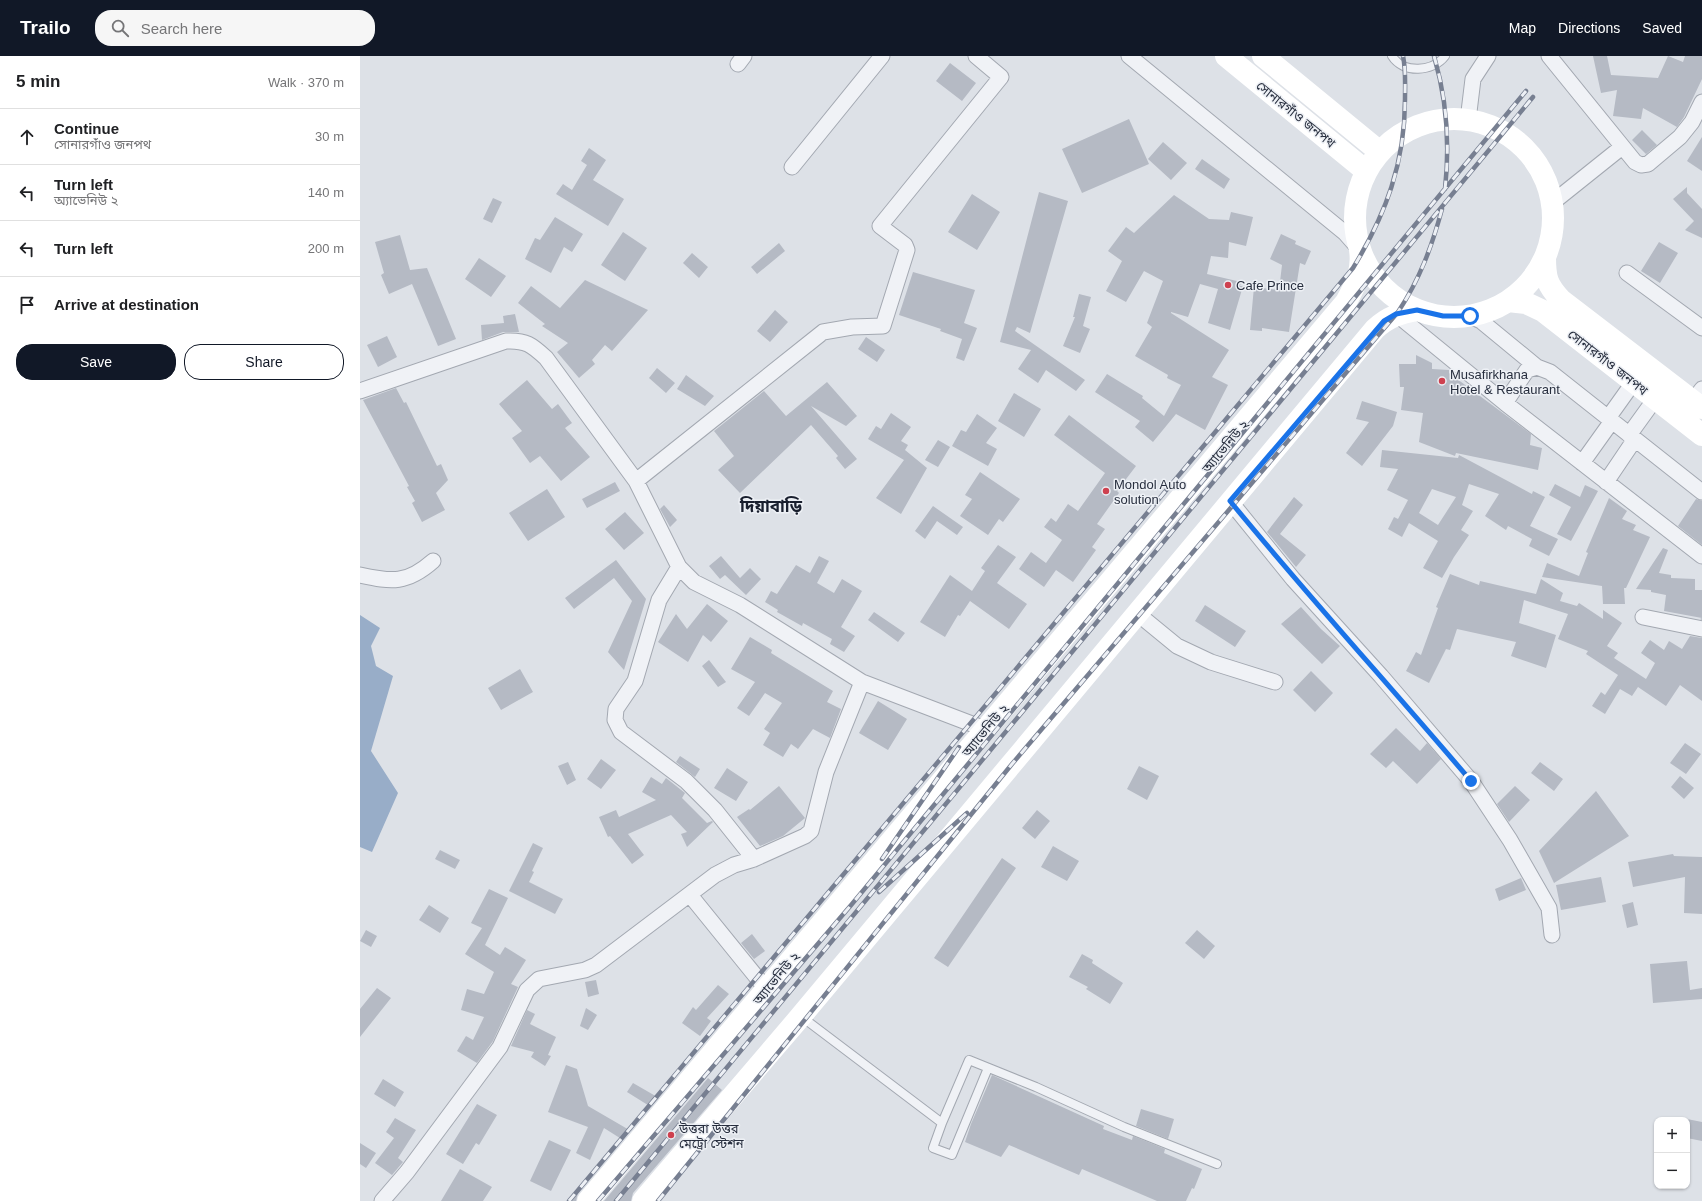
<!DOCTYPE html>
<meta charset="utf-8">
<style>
:root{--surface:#fff;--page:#f6f6f6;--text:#202124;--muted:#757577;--line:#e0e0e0;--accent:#111827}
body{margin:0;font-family:Arial,"Noto Sans Bengali",sans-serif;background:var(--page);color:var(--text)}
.controls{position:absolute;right:12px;bottom:12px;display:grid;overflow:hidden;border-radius:8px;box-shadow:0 1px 3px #0004}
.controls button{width:36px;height:36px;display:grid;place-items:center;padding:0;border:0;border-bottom:1px solid var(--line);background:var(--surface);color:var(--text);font:20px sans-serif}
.stop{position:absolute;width:12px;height:12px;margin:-9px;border:3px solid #1a73e8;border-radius:50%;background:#fff}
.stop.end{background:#1a73e8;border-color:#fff;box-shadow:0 1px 4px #0008}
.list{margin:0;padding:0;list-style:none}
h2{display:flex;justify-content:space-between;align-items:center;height:52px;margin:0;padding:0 16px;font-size:17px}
h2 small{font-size:13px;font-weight:400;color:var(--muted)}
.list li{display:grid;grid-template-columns:26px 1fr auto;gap:12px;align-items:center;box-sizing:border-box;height:56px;padding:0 16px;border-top:1px solid var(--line)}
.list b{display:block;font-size:15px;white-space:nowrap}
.list p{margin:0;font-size:13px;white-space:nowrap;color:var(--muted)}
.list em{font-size:13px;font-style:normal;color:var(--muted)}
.actions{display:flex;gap:8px;padding:12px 16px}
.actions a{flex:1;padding:9px 0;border:1px solid var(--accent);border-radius:16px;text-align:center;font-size:14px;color:var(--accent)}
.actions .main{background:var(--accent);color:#fff}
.icon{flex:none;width:22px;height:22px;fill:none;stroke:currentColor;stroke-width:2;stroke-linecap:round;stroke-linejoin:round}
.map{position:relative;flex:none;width:1342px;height:1145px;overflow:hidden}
header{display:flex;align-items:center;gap:24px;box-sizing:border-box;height:56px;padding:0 20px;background:var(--accent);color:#fff}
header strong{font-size:19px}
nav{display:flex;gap:22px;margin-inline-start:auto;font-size:14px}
.search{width:280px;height:36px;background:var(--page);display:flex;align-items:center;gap:10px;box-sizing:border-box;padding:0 14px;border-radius:16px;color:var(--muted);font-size:15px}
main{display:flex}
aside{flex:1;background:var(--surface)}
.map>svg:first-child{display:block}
.water{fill:#98adc8}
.building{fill:#b5bac4;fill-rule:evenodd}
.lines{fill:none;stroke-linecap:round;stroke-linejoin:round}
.lane-casing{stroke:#a3a8b1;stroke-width:10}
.street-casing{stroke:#a3a8b1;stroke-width:17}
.lane{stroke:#f0f2f6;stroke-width:8}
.street{stroke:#f0f2f6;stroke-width:15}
.secondary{stroke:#fff;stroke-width:22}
.rail-casing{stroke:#777f91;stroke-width:4.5}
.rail{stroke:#edf0f5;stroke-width:3;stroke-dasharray:9;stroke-linecap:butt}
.route{stroke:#1a73e8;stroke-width:5}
.poi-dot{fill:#ce414f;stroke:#edf0f5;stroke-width:1.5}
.labels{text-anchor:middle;stroke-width:3;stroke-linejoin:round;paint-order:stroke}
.street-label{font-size:13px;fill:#272e3e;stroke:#edf0f5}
.poi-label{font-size:13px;fill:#272e3e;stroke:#edf0f5;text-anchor:start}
.district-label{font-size:17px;font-weight:bold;fill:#191f2e;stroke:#edf0f5}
</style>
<header>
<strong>Trailo</strong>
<div class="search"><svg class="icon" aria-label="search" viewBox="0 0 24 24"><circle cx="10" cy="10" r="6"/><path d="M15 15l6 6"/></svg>Search here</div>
<nav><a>Map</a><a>Directions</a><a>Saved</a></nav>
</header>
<main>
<aside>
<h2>5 min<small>Walk · 370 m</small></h2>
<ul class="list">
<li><svg class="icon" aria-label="ahead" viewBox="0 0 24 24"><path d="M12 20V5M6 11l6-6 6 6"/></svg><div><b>Continue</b><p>সোনারগাঁও জনপথ</p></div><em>30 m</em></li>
<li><svg class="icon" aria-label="left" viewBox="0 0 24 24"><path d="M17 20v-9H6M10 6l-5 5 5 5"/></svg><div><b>Turn left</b><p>অ্যাভেনিউ ২</p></div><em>140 m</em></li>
<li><svg class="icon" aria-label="left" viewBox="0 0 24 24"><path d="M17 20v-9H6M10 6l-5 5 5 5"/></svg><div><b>Turn left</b></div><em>200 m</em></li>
<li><svg class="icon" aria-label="arrive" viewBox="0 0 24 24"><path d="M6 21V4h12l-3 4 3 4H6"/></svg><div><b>Arrive at destination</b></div></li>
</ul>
<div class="actions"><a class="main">Save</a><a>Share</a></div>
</aside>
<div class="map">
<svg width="1342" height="1145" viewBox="0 0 1342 1145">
<rect width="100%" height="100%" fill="#dde1e7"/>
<!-- water -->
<path class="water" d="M0 559 20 572 11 590 16 610 33 620 11 695 38 737 12 796 0 791Z"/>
<!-- building -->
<path class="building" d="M1233 0H1247L1251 19 1298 22 1308 0 1323 6 1325 0H1342V23L1324 61 1317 71 1283 52 1281 63 1253 60 1257 34 1241 37Z
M590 7 616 27 602 45 576 25Z
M769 63 789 108 722 137 702 93Z
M1282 74 1297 89 1286 98 1272 84Z
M1342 81V115L1327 105Z
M803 86 827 107 811 124 788 103Z
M229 92 246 104 233 124 264 143 248 170 196 138 203 128 212 134 227 109 221 105Z
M842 103 870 123 864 133 835 113Z
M1327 131V137L1342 153V182L1325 174 1334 165 1313 143Z
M679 136 708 145 670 277 657 271 655 275 725 324 716 335 686 314 678 327 658 313 671 294 640 286Z
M612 138 640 156 617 194 588 176Z
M814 139 849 163 869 164 871 156 893 161 886 190 869 186 868 202 851 200 847 218 881 226 880 230H883L870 274 848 267 858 233 840 228 828 261 811 256V257L869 294 852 321 868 329 845 374 816 358 793 386 775 371 780 365 735 336 747 318 783 340 782 342 804 360 821 329 807 322 808 319 775 300 792 271 787 267 803 225 784 215 766 246 746 235 762 205 748 195 766 171 774 177Z
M133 142 142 146 132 167 123 163Z
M195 161 223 178 212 196 204 191 191 217 165 203 175 182 180 184Z
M263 176 287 192 265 225 241 209Z
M921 178 936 185 935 188 951 195 945 209 940 207 929 276 902 272V275L890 274 894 231 919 234 922 209 910 203Z
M40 179 50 214 67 212 96 283 78 290 52 228 29 238 21 219 24 217 15 186Z
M1299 186 1318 197 1300 227 1281 215Z
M419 187 425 195 397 218 391 211Z
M332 197 348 211 339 222 323 207Z
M119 202 146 220 131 241 105 223Z
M553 216 615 234 604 267 617 272 604 305 596 302 602 283 580 275 581 273 539 259Z
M225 224 288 254 252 295 245 289 232 304 235 308 219 322 197 296 208 287 182 270 185 268 158 247 171 230 200 252Z
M719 238 731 241 723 270 730 273 720 297 703 290 715 261H713Z
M415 254 428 266 410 286 397 275Z
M155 258 159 276H143L122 284 121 269 144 267 143 260Z
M27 280 37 301 18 311 7 289Z
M506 281 525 294 517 306 498 293Z
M1056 299 1072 307V313L1089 314V317L1171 378 1170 389 1182 392 1178 414 1096 397 1095 400 1059 386 1063 357 1041 354 1044 331H1040L1039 308H1056Z
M297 312 315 327 306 337 289 322Z
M326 319 354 340 345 350 317 333Z
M167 324 192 353 198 348 212 367 205 372 230 401 201 425 180 400 170 407 152 382 162 375 139 348Z
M467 326 497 360 486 370 451 350 497 403 485 413 476 402 478 400 451 369 380 437 358 414 374 400 354 375 404 335 426 360Z
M36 332 44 347 46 346 77 410 81 408 88 424 76 437 85 454 62 466 52 447 55 445 47 431 49 430 3 344Z
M654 337 681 353 664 381 638 365Z
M1002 345 1037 356 1033 370 1002 410 986 397 1009 366 996 363Z
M531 357 551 371 541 385 548 389 545 394 567 412 541 458 516 442 544 404 508 383 516 370 521 373Z
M617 358 637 372 626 387 637 393 628 410 592 390 601 374 606 376Z
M709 359 776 410 757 435 759 437 737 468 745 473 732 491 736 494 713 526 696 514 684 531 659 513 671 496 686 507 702 484 684 471 691 462 696 466 708 448 718 455 745 417 694 379Z
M578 384 590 391 578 411 565 404Z
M1022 394 1098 402 1099 399 1172 438 1173 435 1185 441 1170 470 1198 483 1189 500 1169 490 1172 483 1148 470 1146 474 1125 460 1139 438 1109 428 1102 449 1113 455 1101 474 1109 479 1094 501 1082 522 1063 512 1078 485 1049 467 1042 481 1028 473 1034 461 1038 463 1048 444 1027 434 1038 413 1020 411ZM1072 433 1096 441 1078 469 1059 457Z
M620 416 660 443 643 466 639 463 628 479 600 460 612 443 605 439Z
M255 426 260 435 227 452 222 443Z
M1195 428 1220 441 1225 429 1238 435 1211 485 1197 478 1211 451 1189 439Z
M187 433 205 461 168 485 149 457Z
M934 441 943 449 920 478 946 499 936 511 907 476Z
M1249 442 1267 455 1262 463 1276 469 1273 474 1290 481 1266 532H1264L1265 548H1243L1242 530 1182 521 1187 507 1219 520 1228 497 1226 496Z
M1336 443 1342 445V489L1318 470Z
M304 449 317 464 310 471 300 453Z
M573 450 603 471 597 479 577 465 565 483 555 475Z
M265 456 284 477 264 494 245 473Z
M638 489 656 501 637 527 667 548 649 573 610 545 600 560 598 559 585 581 560 566 590 519 612 535 625 515 621 512Z
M1303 492 1308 494 1299 517 1311 519V522L1335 523V534H1342V564L1340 563 1342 562 1304 555 1306 539 1291 536V534L1276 533Z
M361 500 380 522 390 512 401 523 386 539 365 519 360 523 349 510Z
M459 500 469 505 457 527 474 537 482 523 502 535 481 571 495 580 484 596 470 588 472 583 443 567 442 570 417 556 418 554 405 546 411 535 417 538 436 509 450 517Z
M256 504 286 543 264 614 248 596 272 545 254 522 214 553 205 542Z
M1090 518 1119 529 1120 525 1176 538 1181 523 1203 537 1200 545 1217 550 1219 547 1243 563V554L1262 567 1247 590 1258 597 1254 602 1286 623 1295 607 1281 597 1290 584 1304 594 1309 585 1322 593 1330 580 1342 582V645L1320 629 1306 650 1278 631 1272 640 1260 633 1245 658 1232 650 1241 636 1245 639 1258 619 1226 598 1228 595 1198 583 1208 558 1164 544 1159 567 1196 579 1186 612 1151 600 1156 586 1097 573 1090 594 1086 593 1069 627 1046 615 1056 596 1061 599 1078 552 1076 551Z
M347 548 368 565 351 586 343 579 328 606 298 586 316 558 327 573Z
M845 549 886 575 875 591 835 565Z
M941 551 961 573 980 590 962 608 921 568Z
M514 556 545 577 538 586 508 564Z
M390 581 412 594 411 597 473 635 467 646 481 653 470 682 453 673 438 693 431 688 423 701 403 689 410 677 404 673 422 647 405 637 389 660 377 652 395 626 371 613Z
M349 604 366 626 358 631 342 610Z
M160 613 173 636 141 654 128 632Z
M951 615 973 637 955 656 933 634Z
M518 645 547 663 528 694 499 677Z
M1036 672 1060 695 1067 687 1081 703 1057 728 1033 705 1026 712 1010 698Z
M1325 687 1341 698 1326 718 1310 707Z
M320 700 340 713 335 721 316 706Z
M241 703 256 714 241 733 227 723Z
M208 706 216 724 207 729 198 710Z
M1180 706 1203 723 1194 735 1171 717Z
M779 710 799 720 787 744 767 733Z
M367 712 388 726 376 745 354 732Z
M1320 720 1334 732 1324 743 1311 731Z
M291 721 302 728 306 722 325 737 322 742 347 767 352 765 353 766 327 791 321 778 327 776 311 759 268 778 284 799 272 808 250 780 248 781 239 761 256 754 259 761 296 744 282 736Z
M419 730 445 762 423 780 400 790 377 761 389 753 390 754Z
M1155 730 1170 744 1149 766 1137 748Z
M1236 735 1269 780 1194 827 1179 795Z
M677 754 690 765 675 783 662 772Z
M173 787 183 792 172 815 174 816 169 826 203 843 195 858 149 835Z
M693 790 719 805 707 825 681 811Z
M80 794 100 804 95 813 75 803Z
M1313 798 1314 800 1342 801V858L1324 857 1325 821 1273 831 1268 806Z
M642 802 656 812 588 911 574 902Z
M1241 821 1246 846 1201 854 1196 829Z
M1161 822 1166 834 1139 845 1135 833Z
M129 833 148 842 125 889 140 899 145 891 166 904 151 928 158 931 133 985 117 1007 97 995 106 980 113 984 124 961 101 954 107 933 124 938 134 916 105 898 122 872 111 867Z
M1273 846 1278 869 1267 872 1262 849Z
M69 849 89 862 80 877 59 864Z
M6 874 17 880 11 891 0 885Z
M837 874 855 890 844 903 825 887Z
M392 878 405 895 394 903 381 887Z
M722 898 733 904 732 907 763 927 750 948 726 933 728 931 709 921Z
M1327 905 1330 934 1342 932V943L1293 947 1290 908Z
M236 924 239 938 228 941 225 926Z
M358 929 369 938 347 962 351 965 340 980 322 967 333 951 336 954Z
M17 932 31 942 0 981V953Z
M226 952 237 959 228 974 220 970Z
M167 954 175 958 170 968 196 981 188 999 191 1000 185 1010 171 1001 174 996 151 990Z
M206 1009 217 1013 228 1050 271 1075 278 1066 218 1137 216 1145H211L263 1084 244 1072 230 1104 216 1097 228 1071 188 1056Z
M632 1019 744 1070 743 1073 772 1084 773 1080 805 1093 804 1097 842 1113 834 1133 832 1132 826 1145H797L722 1113 719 1119 649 1089 641 1101 605 1086 611 1068Z
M348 1022 362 1034 273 1137 271 1145H244Z
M23 1023 44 1036 35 1051 14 1038Z
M273 1027 299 1042 291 1051 267 1036Z
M117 1048 137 1059 119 1089 116 1087 103 1108 86 1098Z
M781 1053 814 1063 808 1083 776 1070Z
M35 1062 56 1074 38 1102 43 1106 32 1119 15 1107 34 1082 26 1076Z
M1327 1063 1342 1066V1085L1327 1082Z
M189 1084 211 1094 191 1135 170 1125Z
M0 1087 16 1097 6 1112 0 1108Z
M100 1113 132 1131 123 1145H81Z"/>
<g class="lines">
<!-- lane casing -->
<g class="lane-casing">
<path id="lane" d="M1032 0C1043 18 1073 16 1085 0
M442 961 582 1067 609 1004 676 1031 764 1071 857 1108
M582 1067 573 1092 592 1099 628 1012"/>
</g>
<!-- street casing -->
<g class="street-casing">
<path id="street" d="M769 0 985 177 1000 194
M1189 0 1275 106 1281 109 1288 108 1320 81 1332 66 1342 46
M378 8 384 0
M1108 64 1113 23 1128 0
M432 111 522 0
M1192 147 1262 91
M1267 217 1342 272
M1036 258 1145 347 1342 500
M1110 260 1121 265 1177 311
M0 335 146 285C166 284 172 289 186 302L276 425 319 511 334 526 380 549 502 626 466 716 451 775 445 780 394 803 374 809 355 819 236 909 225 914 179 923 167 934 140 991 47 1116 22 1145
M1333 345 1342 333
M1145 347 1167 314 1177 311 1190 316 1342 436
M1248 362 1273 327
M1269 379 1295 343
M1222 407 1252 365
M276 425 463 276 492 271 523 270 547 194 545 189 520 170 641 21 616 0
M1246 426 1275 383
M870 445 933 523 1021 620 1111 725 1150 784 1189 852 1192 879
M319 511 299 544 275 625 256 653 255 664 261 676 326 725 355 754 394 803
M0 519C32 526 47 528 73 505
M778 558 817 590 851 606 915 626
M1283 561 1342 573
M502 626 625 673
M330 839 407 934"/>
</g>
<!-- lane -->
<use href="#lane" class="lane"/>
<!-- street -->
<use href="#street" class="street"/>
<!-- secondary -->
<path class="secondary" d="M866 0 1006 115
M903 0 1020 96
M995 162a99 99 0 1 1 198 0a99 99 0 1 1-198 0Z
M1185 201C1185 222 1187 229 1201 244L1342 352
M1148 245 1166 247 1183 255 1342 379
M228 1145 986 246C996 228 1003 214 1000 194
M283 1145 441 960 1015 273C1028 261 1040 257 1057 254"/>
<!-- rail casing -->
<g class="rail-casing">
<path id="rail" d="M1074 0C1087 44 1090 87 1085 133
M522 803 599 691
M519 836 607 757
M209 1145 993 212C1026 158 1045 107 1045 43 1045 29 1046 14 1043 0
M238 1145 492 848 1166 35
M256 1145 1173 41
M298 1145 652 708 1038 256C1060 223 1072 190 1082 153"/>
</g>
<!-- rail -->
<use href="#rail" class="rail"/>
</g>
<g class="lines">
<!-- route -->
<path class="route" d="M1110 260H1083L1057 254 1036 258 1024 265 870 445C948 540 1031 631 1111 725"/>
</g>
<!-- markers -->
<g class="poi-dot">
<circle cx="868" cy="229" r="4"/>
<circle cx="1082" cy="325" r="4"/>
<circle cx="746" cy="435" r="4"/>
<circle cx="311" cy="1079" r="4"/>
</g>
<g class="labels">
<!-- street labels -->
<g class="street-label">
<text transform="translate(936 58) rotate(39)" y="5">সোনারগাঁও জনপথ</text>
<text transform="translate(1248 306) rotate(38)" y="5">সোনারগাঁও জনপথ</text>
<text transform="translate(865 390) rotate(-50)" y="5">অ্যাভেনিউ ২</text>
<text transform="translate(625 674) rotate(-50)" y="5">অ্যাভেনিউ ২</text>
<text transform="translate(416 922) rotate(-50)" y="5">অ্যাভেনিউ ২</text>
</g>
<!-- poi labels -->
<g class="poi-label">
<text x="876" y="234">Cafe Prince</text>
<text x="1090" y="323">Musafirkhana<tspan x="1090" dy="15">Hotel &amp; Restaurant</tspan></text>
<text x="754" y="433">Mondol Auto<tspan x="754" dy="15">solution</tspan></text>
<text x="319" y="1077">উত্তরা উত্তর<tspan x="319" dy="15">মেট্রো স্টেশন</tspan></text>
</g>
<!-- district labels -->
<g class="district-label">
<text x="411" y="456">দিয়াবাড়ি</text>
</g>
</g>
</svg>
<div class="controls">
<button>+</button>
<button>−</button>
</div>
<div class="stop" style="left:1110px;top:260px"></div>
<div class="stop end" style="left:1111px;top:725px"></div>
</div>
</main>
